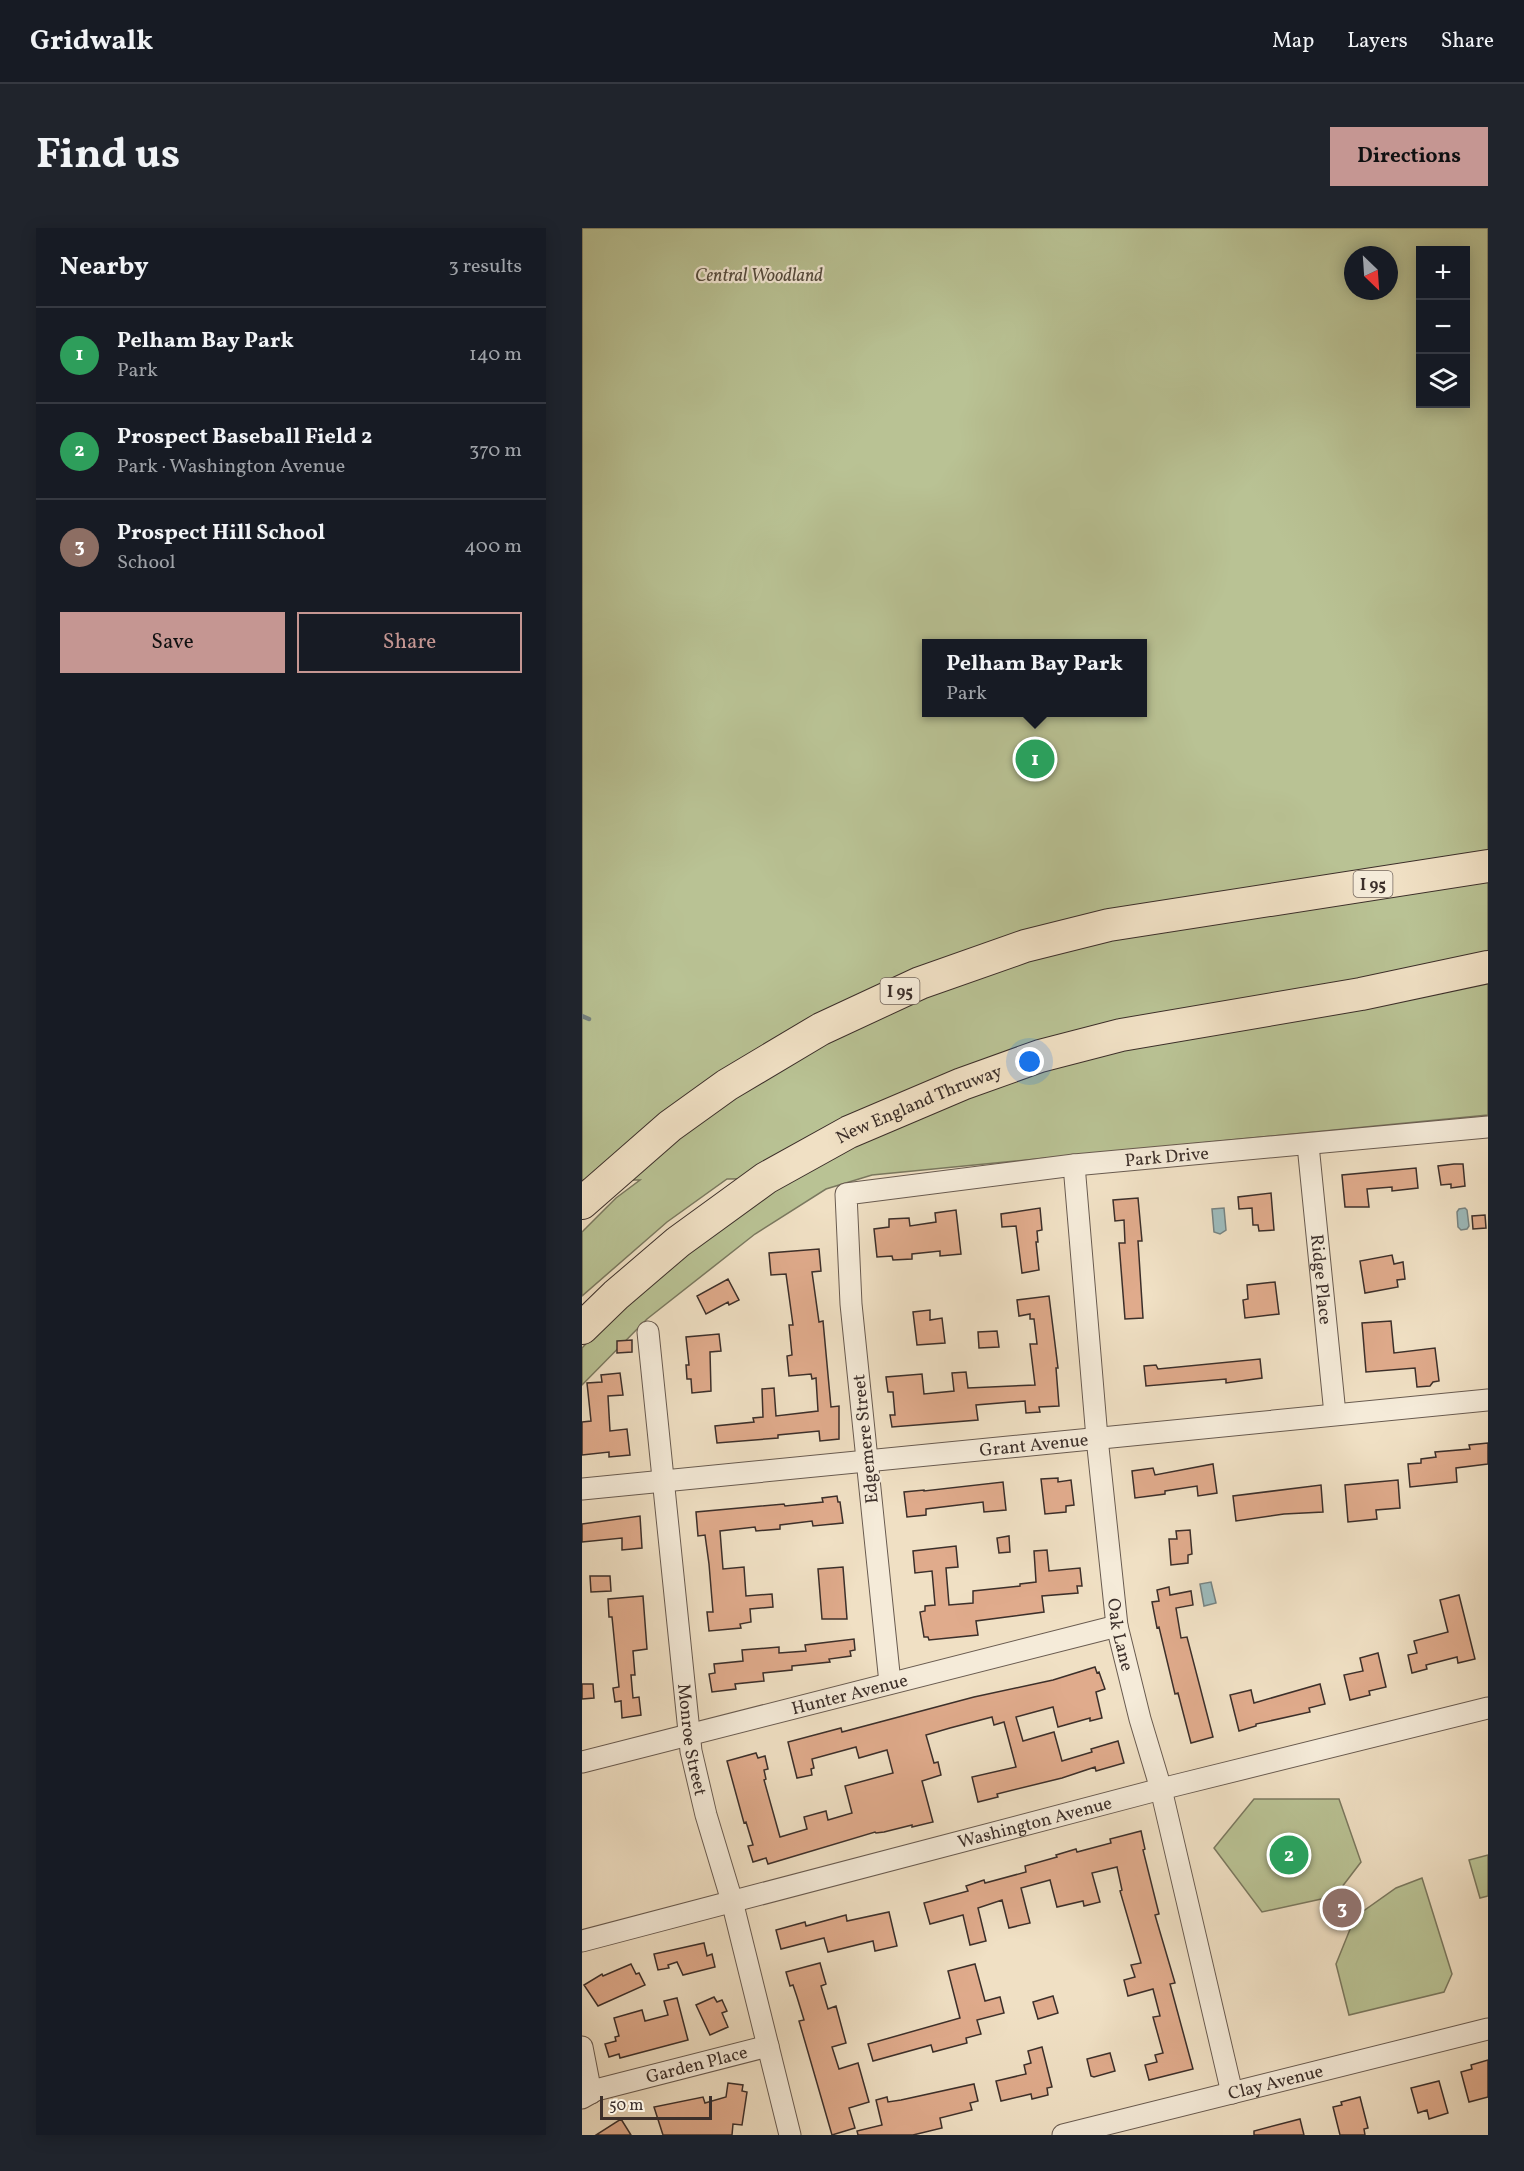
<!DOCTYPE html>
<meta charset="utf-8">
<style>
:root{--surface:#171b24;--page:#20242c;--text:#f1f3f6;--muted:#9ea1a6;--line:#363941;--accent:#c59692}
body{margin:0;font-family:Vollkorn,serif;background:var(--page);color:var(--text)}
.controls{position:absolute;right:18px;top:18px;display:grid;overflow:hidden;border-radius:0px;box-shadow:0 3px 15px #0003}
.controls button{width:54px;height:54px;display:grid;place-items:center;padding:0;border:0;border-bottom:2px solid var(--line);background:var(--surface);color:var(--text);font:30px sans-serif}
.compass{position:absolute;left:762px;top:18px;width:54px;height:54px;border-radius:50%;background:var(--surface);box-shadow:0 3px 15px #0003;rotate:155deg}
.scale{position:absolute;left:18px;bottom:15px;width:112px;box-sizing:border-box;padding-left:6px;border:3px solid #3c2f2a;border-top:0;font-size:16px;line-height:21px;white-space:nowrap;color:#3c2f2a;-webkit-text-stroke:4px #f5ebd9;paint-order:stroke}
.you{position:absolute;left:448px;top:834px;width:21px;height:21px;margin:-15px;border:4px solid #fff;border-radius:50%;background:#1a73e8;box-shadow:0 0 0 9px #1a73e833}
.badge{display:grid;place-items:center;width:39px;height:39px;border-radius:50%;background:var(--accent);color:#fff;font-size:20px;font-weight:700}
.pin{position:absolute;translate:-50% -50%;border:3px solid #fff;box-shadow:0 2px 6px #0006}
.popup{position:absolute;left:340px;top:411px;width:225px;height:78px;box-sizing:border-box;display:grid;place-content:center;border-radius:0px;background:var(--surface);filter:drop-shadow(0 2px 4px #0005);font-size:20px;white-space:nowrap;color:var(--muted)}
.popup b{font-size:22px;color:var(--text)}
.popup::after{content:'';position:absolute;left:50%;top:100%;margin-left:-12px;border:12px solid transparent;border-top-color:var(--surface)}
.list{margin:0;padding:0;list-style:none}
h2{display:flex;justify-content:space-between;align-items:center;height:78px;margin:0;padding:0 24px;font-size:26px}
h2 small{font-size:20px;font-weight:400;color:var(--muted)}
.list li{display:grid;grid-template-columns:39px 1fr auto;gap:18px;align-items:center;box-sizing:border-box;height:96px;padding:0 24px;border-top:2px solid var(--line)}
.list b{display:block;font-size:22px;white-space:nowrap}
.list p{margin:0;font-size:20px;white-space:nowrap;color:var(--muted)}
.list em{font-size:20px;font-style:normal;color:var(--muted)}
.actions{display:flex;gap:12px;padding:18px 24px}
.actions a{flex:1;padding:14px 0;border:2px solid var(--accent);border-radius:0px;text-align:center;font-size:21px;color:var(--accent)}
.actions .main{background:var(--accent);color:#111}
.icon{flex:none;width:33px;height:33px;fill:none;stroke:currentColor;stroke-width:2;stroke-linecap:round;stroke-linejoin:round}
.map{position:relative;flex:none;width:906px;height:1907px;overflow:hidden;border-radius:0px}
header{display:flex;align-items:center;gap:36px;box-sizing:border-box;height:84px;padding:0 30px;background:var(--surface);border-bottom:2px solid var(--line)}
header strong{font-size:28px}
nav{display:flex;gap:33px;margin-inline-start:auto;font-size:21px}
.intro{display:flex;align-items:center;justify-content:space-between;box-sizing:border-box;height:144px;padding:0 36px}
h1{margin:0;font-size:42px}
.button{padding:15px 27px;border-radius:0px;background:var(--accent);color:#111;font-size:21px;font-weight:700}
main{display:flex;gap:36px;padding:0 36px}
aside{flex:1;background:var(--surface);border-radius:0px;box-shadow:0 3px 15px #0003}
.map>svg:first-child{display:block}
.green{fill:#b9c294;stroke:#7a785f;stroke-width:1.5;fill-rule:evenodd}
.water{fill:#9dbbbc;stroke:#768382;stroke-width:1.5}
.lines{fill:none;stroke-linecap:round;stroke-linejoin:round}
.stream{stroke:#768382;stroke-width:4.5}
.building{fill:#e0ab8c;stroke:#3c2f2a;stroke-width:1.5}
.minor-casing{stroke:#695b50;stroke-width:23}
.highway-casing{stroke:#3c2f2a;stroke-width:34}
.minor{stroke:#f5ebd9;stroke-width:21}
.highway{stroke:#f0e0c4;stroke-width:32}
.labels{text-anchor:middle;stroke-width:4.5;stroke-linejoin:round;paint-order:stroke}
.shield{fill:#f5ebd9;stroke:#74675e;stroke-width:1.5}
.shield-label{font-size:16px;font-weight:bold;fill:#3c2f2a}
.park-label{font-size:18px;font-style:italic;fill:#554c3f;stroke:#f5ebd9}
.street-label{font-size:18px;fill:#3c2f2a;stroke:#f5ebd9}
</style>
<header>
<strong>Gridwalk</strong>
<nav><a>Map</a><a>Layers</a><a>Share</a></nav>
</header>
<div class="intro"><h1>Find us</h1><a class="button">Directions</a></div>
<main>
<aside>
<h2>Nearby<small>3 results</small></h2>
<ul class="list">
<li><span class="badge" style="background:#2e9e5b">1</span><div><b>Pelham Bay Park</b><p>Park</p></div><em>140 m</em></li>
<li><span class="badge" style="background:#2e9e5b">2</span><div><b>Prospect Baseball Field 2</b><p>Park · Washington Avenue</p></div><em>370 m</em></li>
<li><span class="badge" style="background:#8d6e63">3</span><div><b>Prospect Hill School</b><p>School</p></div><em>400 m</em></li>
</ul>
<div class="actions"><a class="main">Save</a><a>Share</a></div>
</aside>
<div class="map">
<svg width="906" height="1907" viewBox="0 0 906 1907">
<rect width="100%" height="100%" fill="#f0e0c4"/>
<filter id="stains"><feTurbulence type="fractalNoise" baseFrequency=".00333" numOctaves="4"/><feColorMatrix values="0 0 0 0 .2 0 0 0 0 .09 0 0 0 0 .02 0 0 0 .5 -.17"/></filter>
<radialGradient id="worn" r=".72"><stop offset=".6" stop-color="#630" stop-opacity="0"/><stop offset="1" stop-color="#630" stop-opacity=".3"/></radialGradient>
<!-- green -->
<path class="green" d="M0 0H906V887L290 947 244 961 173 1006 65 1091 0 1157V1120L25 1093 109 1020 209 950 145 951 85 994 0 1068V1004L34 970 58 952H0ZM838 22H884V176H838ZM771 27H807V63H771ZM345 416H561V484H345Z
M672 1571H757L779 1634 753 1668 680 1684 632 1620Z
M906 1627V1668L898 1670 887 1632Z
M840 1650 870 1746 862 1764 767 1787 754 1736 773 1689 814 1660Z"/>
<!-- water -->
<path class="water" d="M642 980 644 1002 638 1006 632 1004 630 981Z
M883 980 885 982 887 998 885 1001 879 1002 876 999 875 984 877 981Z
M629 1354 634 1375 622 1378 618 1356Z"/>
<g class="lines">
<!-- stream -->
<path class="stream" d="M0 788 7 791"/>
</g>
<!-- building -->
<path class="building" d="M872 936H881L883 958 869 960V956L859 957 856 938Z
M834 940 836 960 810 963V959L785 961 787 979H763L760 947Z
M689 965 692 1002 677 1003 676 997H671L670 980 657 981 656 969Z
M556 970 560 1013H556L561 1090 543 1091 537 1015H543L542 992 533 993 531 972Z
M458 980 460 1002 455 1003 456 1014H454L457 1042 440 1045 434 998 420 999 419 986Z
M374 982 379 1026 358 1028V1023L330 1026V1031L311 1032 310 1028 295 1029 292 1001 307 999V991L327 990 328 998 354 994 353 985Z
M903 987 904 1000 891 1001 890 988Z
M237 1021 239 1043 230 1044 237 1094 241 1093 249 1179 257 1178V1211L238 1213 237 1203 196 1207V1210L135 1215 133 1198 172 1194 171 1190 181 1189 180 1161 192 1160 194 1188 236 1183 234 1150 230 1151 229 1146 207 1148 205 1128 210 1127 207 1097H211L204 1046 189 1047 187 1025Z
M810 1027 812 1036 821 1034 823 1051 815 1052 816 1059 783 1065 778 1033Z
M146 1051 157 1072 147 1077 146 1074 124 1086 115 1068Z
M693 1054 697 1086 663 1090 661 1072 666 1071 665 1057Z
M467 1068 476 1140H474L477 1178 457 1179 458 1184 444 1185 443 1173 394 1177 396 1192 310 1199 308 1187H313L311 1164H306L304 1149 340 1146 342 1166 372 1163 370 1145 384 1144 386 1160 453 1157 448 1116H455L452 1091H448V1086L437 1088 435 1072Z
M348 1082V1092L360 1090 363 1115 335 1117 331 1084Z
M809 1093 812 1125 853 1120 857 1153 851 1154 848 1158 835 1159 833 1140 784 1144 780 1095Z
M415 1103 417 1119 397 1120 396 1104Z
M137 1106 139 1123 128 1124 129 1163 110 1165 109 1151H105L104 1137H107L104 1109Z
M50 1112V1124L35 1125V1113Z
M678 1131 680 1150 644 1155V1151L564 1158 562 1138 574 1137 576 1141Z
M38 1145 41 1167 26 1168 28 1203 45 1201 48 1227 27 1229V1224L0 1227V1194L9 1193 5 1155 20 1154 19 1147Z
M906 1215V1236L874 1240 875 1254 828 1259 826 1236 839 1235V1231L854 1229 853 1224 888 1221 887 1217Z
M631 1236 635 1265 616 1268 615 1258 583 1263V1266L553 1270 550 1243 571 1240 573 1247Z
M476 1250V1254L489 1252 492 1277 484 1278V1284L463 1286 459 1251Z
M816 1252 818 1280 794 1282 795 1291 766 1294 763 1257Z
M421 1254 424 1282 402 1284 401 1274 344 1281V1287L325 1289 322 1264 342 1262V1263Z
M739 1257 741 1284 702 1286 654 1293 651 1268Z
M255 1268 256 1274H258L261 1295 231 1298 230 1293 198 1297V1301L174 1303 173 1299 138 1303 141 1341 162 1339 164 1368 190 1366 191 1379 168 1381 169 1394 158 1396 159 1400 127 1403 125 1384H131L127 1336 123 1307 116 1308 114 1284 202 1276 203 1278 241 1274 240 1270Z
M58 1288 60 1320 40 1322V1310L0 1314V1296Z
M608 1302 610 1326 606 1327V1335L589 1337 587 1311H595L594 1303Z
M427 1308 428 1324 417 1325 415 1310Z
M374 1318 376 1339 364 1340 367 1377 391 1375V1363L438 1358V1356L454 1354 452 1323 465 1322 467 1343 498 1340 500 1358H495L496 1365 460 1368 462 1384 394 1393 396 1407 347 1412 346 1409H342L338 1384 343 1383V1378L353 1377 350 1343 333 1345 331 1323Z
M261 1339 265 1391H240L236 1341Z
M8 1348H28L29 1363 9 1364Z
M587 1359 588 1367 609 1363 611 1377 594 1380 599 1410 605 1409 631 1509 609 1515 596 1465 593 1466 577 1399 575 1400 570 1374 577 1373 575 1362Z
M877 1367 893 1431 876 1435 875 1429 844 1437 845 1441 830 1445 826 1427 835 1425 832 1413 866 1404 858 1372Z
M61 1368 65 1421 51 1423 53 1447H49L51 1470 57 1469 59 1487 40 1490 39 1473 33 1474 31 1460 37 1459 30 1389H27L26 1371Z
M272 1411 273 1422 268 1423 269 1428 247 1431 248 1434 210 1438V1442L181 1445 182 1453 153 1456 154 1461 130 1464 127 1446 133 1445 132 1436 161 1433 160 1422 197 1419V1425L224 1423 223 1417Z
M796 1425 804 1459 787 1463 788 1467 768 1472 762 1447 781 1443 778 1430Z
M513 1439 515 1445 517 1444 523 1461 514 1464 520 1490 508 1493V1490L476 1499 471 1479 434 1489 441 1513 472 1504 480 1533 510 1524 509 1521 536 1513 542 1535 514 1543 513 1539 480 1550 415 1566 416 1569 396 1574 390 1549 434 1539 422 1494 412 1497 410 1489 368 1500 344 1507 352 1535 356 1534 359 1547 340 1553 351 1594 330 1599V1597L302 1604 294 1605 293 1604 186 1636 184 1630 171 1634 166 1618 171 1617 164 1594 162 1595 145 1533 174 1525 176 1530 183 1528 186 1541 182 1542 184 1551 182 1552 198 1609 225 1601 222 1589 244 1583 246 1592 270 1585 263 1558 311 1545 305 1522 277 1530 274 1519 230 1531 232 1540 229 1541 230 1547 215 1550 206 1514 259 1500 260 1504 392 1469 471 1452Z
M0 1456H11L12 1470 0 1471Z
M738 1456 743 1476 727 1480 728 1484 674 1496V1498L657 1503 648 1467 669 1462 672 1475Z
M559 1603 563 1621 561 1622 577 1686 573 1687 593 1755 588 1756 611 1841 567 1852 563 1837 575 1834 573 1827 581 1825 571 1789 578 1788 571 1761 546 1768 542 1752 553 1749 549 1737 559 1735 538 1663 540 1662 535 1639 510 1645 518 1674 502 1678 501 1673 475 1679 468 1652 439 1660 448 1695 427 1700 420 1672 396 1680 404 1713 388 1717 381 1687 348 1696 342 1675 386 1663 384 1658 402 1652 403 1655 444 1644 443 1638 475 1629 474 1627 494 1621 495 1624 529 1615 528 1611Z
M307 1684 315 1718 293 1723 291 1713 246 1724 242 1710 199 1721 194 1702 223 1694 224 1698 264 1687 265 1693Z
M122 1715 125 1728 130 1726 133 1739 101 1747 95 1734 86 1737 87 1740 76 1742 72 1726Z
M238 1735 244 1756 239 1758 246 1781 254 1778 264 1815 250 1819 257 1841 276 1835 287 1874 267 1880 273 1900 250 1907 217 1793 222 1792 215 1769 211 1757 208 1758 204 1744Z
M49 1736 54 1746 57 1745 63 1757 16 1778 2 1757 20 1746 21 1748Z
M393 1736 403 1773 418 1769 422 1785 395 1792 399 1806 384 1810 385 1815 351 1824 349 1817 291 1833 286 1816 378 1790 366 1743Z
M471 1768 476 1785 456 1791 451 1774Z
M132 1769 135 1774 140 1772 145 1783 140 1785 146 1799 128 1807 114 1777Z
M95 1770 106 1812 38 1830 37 1826 27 1829 23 1816 34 1813 33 1809 37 1808 32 1790 60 1782 63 1793 86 1787 82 1773Z
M460 1819 470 1859 465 1860 466 1867 450 1871 449 1866 419 1873 414 1853 444 1846 442 1837 449 1835 446 1823Z
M528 1825 533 1843 512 1849 509 1848 505 1831Z
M906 1832V1869L887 1874 879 1844 890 1841 889 1837Z
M857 1853 866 1885 847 1891 845 1882 836 1885 829 1860Z
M146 1855 161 1857 160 1863 165 1864 160 1897 151 1896 150 1907H81L72 1879 121 1869 123 1875 144 1869Z
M392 1856 396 1873 388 1875 390 1882 358 1890 360 1900 331 1907H276L275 1903 300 1897 294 1872 305 1869 306 1874 319 1872Z
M778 1869 786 1900 782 1901 783 1907H758L751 1879 760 1877 759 1874Z
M39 1891 49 1907H14Z
M718 1891 722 1907H672V1903Z"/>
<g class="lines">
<!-- minor casing -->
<g class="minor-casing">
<g id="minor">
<path id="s1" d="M726 917 753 1186"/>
<path id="s2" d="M492 937 515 1210 535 1398 558 1491 579 1561 650 1865"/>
<path id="s3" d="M66 1104 109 1523 124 1587 150 1673 208 1907"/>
<path id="s4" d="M0 1261 906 1172"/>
<path id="s5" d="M308 1455 269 1076 264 966 492 937 906 899"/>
<path id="s6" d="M0 1534 535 1398"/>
<path id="s7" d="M0 1713 579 1561 906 1480"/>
<path d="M0 1819 9 1865"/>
<path id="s8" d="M0 1870 14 1862 186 1818"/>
<path id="s9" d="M481 1907 906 1801"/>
</g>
</g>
<!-- highway casing -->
<g class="highway-casing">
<g id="highway">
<path d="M0 975 88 898 145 857 239 801 338 755 443 718 527 697 906 638"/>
<path id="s10" d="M0 1100 34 1067 96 1014 184 950 267 904 380 856 458 828 539 807 779 766 906 739"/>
</g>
</g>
<!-- minor -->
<use href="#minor" class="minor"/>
<!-- highway -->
<use href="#highway" class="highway"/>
</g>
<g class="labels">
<!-- shield labels -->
<g class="shield">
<rect x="771.5" y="643" width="39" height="26" rx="4.5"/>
<rect x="298.5" y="750" width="39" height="26" rx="4.5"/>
</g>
<g class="shield-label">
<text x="791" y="662">I 95</text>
<text x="318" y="769">I 95</text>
</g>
<!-- park labels -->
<g class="park-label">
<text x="177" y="53">Central Woodland</text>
</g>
<!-- street labels -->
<g class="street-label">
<text dy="6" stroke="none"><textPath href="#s10" startOffset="408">New England Thruway</textPath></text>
<text dy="6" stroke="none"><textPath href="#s5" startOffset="814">Park Drive</textPath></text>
<text dy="6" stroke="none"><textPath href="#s1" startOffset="135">Ridge Place</textPath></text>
<text transform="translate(283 1211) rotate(-96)" y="6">Edgemere Street</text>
<text dy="6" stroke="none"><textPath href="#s4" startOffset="454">Grant Avenue</textPath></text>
<text dy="6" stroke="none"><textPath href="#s2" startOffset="472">Oak Lane</textPath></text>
<text dy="6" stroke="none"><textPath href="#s6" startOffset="276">Hunter Avenue</textPath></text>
<text dy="6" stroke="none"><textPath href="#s3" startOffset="410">Monroe Street</textPath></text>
<text dy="6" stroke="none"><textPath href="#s7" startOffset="468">Washington Avenue</textPath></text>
<text dy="6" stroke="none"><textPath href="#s8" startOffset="120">Garden Place</textPath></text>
<text dy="6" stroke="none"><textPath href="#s9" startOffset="219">Clay Avenue</textPath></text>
</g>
</g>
<rect width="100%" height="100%" filter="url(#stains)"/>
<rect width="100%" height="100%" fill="url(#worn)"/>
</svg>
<div class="controls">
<button>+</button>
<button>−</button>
<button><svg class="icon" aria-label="layers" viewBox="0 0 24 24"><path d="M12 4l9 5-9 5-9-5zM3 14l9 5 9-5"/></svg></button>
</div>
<svg class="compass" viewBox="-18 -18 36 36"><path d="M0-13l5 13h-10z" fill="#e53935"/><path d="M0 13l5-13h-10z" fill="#9ea1a6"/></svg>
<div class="scale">50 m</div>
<div class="you"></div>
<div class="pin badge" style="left:453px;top:531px;background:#2e9e5b">1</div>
<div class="popup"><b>Pelham Bay Park</b>Park</div>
<div class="pin badge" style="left:707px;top:1627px;background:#2e9e5b">2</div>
<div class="pin badge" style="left:760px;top:1680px;background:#8d6e63">3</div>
</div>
</main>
